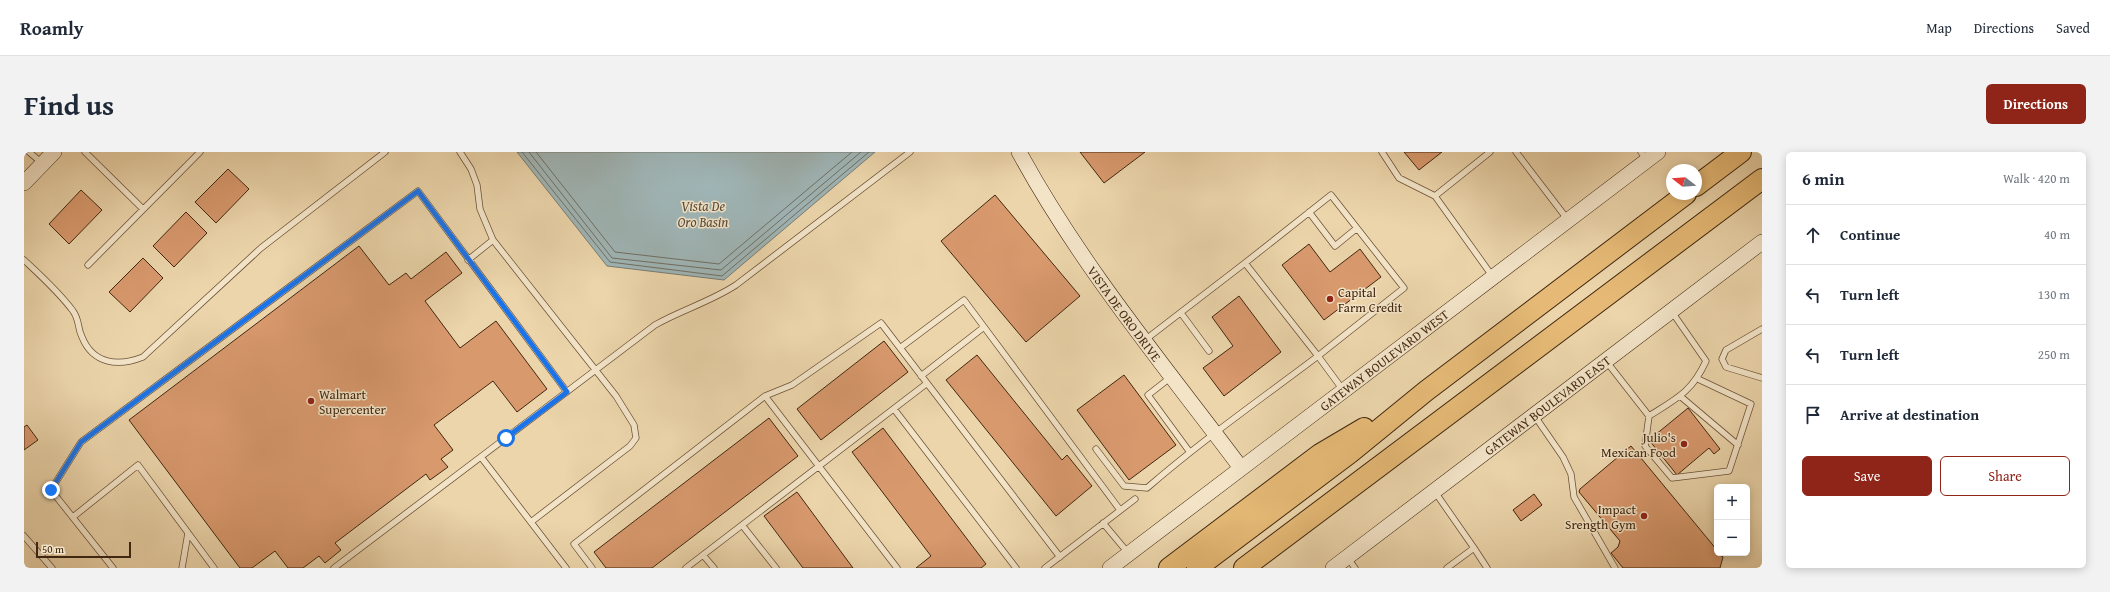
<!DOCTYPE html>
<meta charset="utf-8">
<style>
:root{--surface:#fff;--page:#f2f2f3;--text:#1f2937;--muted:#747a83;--line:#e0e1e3;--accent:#8f2418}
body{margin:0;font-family:"Gentium Book Plus",serif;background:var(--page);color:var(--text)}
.controls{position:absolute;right:12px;bottom:12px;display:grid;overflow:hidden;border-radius:6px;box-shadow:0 2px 10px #0003}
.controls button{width:36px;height:36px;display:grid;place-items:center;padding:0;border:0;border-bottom:1px solid var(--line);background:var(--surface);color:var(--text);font:20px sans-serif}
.compass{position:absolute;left:1642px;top:12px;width:36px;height:36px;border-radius:50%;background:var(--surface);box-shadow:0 2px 10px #0003;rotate:287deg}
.scale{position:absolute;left:12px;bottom:10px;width:95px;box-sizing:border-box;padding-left:4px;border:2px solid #412710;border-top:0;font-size:11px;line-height:14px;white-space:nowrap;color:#412710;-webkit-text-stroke:3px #f3e4c8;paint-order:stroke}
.stop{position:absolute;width:12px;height:12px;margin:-9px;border:3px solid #1a73e8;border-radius:50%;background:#fff}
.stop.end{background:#1a73e8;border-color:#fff;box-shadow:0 1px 4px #0008}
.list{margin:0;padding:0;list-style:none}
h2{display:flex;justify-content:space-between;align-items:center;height:52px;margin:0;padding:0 16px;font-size:17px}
h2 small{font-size:13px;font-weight:400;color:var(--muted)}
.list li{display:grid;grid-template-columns:26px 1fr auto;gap:12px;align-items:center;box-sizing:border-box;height:60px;padding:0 16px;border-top:1px solid var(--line)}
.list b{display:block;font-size:15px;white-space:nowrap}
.list em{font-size:13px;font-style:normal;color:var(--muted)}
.actions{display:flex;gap:8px;padding:12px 16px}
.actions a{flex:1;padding:9px 0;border:1px solid var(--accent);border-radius:6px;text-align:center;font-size:14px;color:var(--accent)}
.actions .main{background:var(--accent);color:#fff}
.icon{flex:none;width:22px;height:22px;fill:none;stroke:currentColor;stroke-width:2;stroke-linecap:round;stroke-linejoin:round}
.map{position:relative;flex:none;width:1738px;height:416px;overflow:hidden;border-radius:6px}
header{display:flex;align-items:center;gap:24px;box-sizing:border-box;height:56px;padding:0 20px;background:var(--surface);border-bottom:1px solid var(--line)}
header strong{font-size:19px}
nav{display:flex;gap:22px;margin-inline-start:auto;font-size:14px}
.intro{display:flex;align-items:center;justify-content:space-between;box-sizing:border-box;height:96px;padding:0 24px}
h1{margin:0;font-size:28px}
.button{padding:10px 18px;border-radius:6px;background:var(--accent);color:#fff;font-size:14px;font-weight:700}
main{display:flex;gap:24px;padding:0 24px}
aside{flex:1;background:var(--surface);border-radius:6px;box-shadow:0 2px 10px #0003}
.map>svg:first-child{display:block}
.water{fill:#9fb5b6;stroke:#797c74}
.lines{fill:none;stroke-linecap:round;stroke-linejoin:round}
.shore{stroke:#706e63;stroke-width:1}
.building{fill:#d8996d;stroke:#412710}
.lane-casing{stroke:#6c5237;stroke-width:7}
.secondary-casing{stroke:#412710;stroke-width:16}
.highway-casing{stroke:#412710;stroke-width:22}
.lane{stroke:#f3e4c8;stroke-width:5.5}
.secondary{stroke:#f3e4c8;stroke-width:15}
.highway{stroke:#e6ba76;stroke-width:20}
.route{stroke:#1a73e8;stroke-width:5}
.poi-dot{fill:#8f2418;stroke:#f3e4c8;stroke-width:1.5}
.labels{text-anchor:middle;stroke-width:3;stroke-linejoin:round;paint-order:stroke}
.poi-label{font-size:13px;fill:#412710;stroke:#f3e4c8;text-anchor:start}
.street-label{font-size:13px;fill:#412710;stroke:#f3e4c8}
.water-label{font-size:14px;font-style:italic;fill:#584a3a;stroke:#f3e4c8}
</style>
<header>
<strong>Roamly</strong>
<nav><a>Map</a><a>Directions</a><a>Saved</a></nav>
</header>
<div class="intro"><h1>Find us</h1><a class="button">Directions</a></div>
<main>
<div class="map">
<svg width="1738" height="416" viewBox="0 0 1738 416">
<rect width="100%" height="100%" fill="#ecd5ab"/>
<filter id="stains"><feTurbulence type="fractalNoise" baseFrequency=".005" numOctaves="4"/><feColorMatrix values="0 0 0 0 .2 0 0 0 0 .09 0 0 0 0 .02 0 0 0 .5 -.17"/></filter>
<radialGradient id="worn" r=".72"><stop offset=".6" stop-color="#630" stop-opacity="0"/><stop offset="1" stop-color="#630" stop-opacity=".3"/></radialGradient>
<!-- water -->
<path class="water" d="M493 0H851L700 128 583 114Z"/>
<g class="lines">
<!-- shore -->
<path class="shore" d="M498 0 586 110 698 124 845 0
M505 0 588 106 697 118 837 0
M512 0 591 100 695 112 828 0"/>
</g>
<!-- building -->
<path class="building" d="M1056 0H1121L1080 31Z
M1380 0H1418L1395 18Z
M204 17 225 37 192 71 171 50Z
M57 38 78 58 45 92 25 72Z
M971 43 1056 144 1002 190 917 89Z
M162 60 183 81 150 115 129 94Z
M1285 92 1306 120 1336 97 1357 125 1300 168 1258 113Z
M335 94 365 133 382 121 387 127 422 100 438 121 401 149 436 196 472 169 523 237 493 260 469 229 410 273 429 298 417 307 424 315 406 328 402 322 311 391 317 398 301 411 295 404 279 416H264L251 399 228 416H216L105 268Z
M119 106 139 126 106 160 85 140Z
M1215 144 1257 200 1200 244 1179 216 1209 194 1188 165Z
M860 189 884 220 797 288 773 257Z
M953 203 1038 308 1043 303 1068 334 1032 364 922 228Z
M1100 223 1152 293 1105 328 1053 258Z
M1664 256 1696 297 1690 302 1685 296 1653 323 1625 288Z
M745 266 774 304 628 416H582L570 400Z
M3 273 14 288 0 298V275Z
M859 276 962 412 957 416H892L907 404 828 300Z
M1607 294 1693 398V401L1699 405 1696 416H1599L1587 401 1594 395 1596 389 1555 340 1556 337Z
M773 340 829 416H779L740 364Z
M1510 342 1518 353 1497 369 1489 358Z"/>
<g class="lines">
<!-- lane casing -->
<g class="lane-casing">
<path id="lane" d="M5 0 18 11
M61 0 119 57
M436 0 447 17 453 33 456 57 469 88 592 244 610 273 612 286 606 294 507 370
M1358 0 1375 26 1411 44
M1466 0 1411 44 1469 125
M1492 0 1544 68
M1617 0 1623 8
M1285 60 1311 94 1333 76
M0 108C17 124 35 140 49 159 56 169 53 175 58 185 69 212 94 215 119 205L237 96 361 0
M444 108 469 88
M1221 111 1307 43 1380 136 1294 204 1319 238
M64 113 176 0
M1157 161 1185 199
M1738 177 1702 198 1698 207 1702 215 1738 226
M876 196 940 148 1096 358
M1582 209 1625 264C1652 247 1668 240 1682 209L1648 160
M897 224 960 175
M1147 225 1124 243 1165 299
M741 244 873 416
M1656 244 1714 293
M870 257 992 416
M1510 263 1539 305 1547 322 1550 345 1591 416
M1625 264 1621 294 1648 326 1705 319 1727 252 1674 227
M1072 297 1100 334 1123 336C1177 289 1237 247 1294 204L1221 111 1121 188
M457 305 542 416
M1411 340 1450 396 1423 416
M49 365 114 313 190 416
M1079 371 1105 402
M718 373 752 416
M0 384 28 416
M1450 396 1463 416
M679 403 690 416
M1323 405 1331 416
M89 416 27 338 57 290 394 39 543 240
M158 416 164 381
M310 416 631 173C657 158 686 150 712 133L886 0
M568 416 550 392 741 244 768 233 857 171 1036 405
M662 416 902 232
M1021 416 1111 347"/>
</g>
<!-- secondary casing -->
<g class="secondary-casing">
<g id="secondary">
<path id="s1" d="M995 0C1057 114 1140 213 1217 316"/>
<path d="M0 31 30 0"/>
<path id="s2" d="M1086 416 1634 0"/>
<path id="s3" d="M1309 416 1738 90"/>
</g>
</g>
<!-- highway casing -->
<g class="highway-casing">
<path id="highway" d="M1672 34 1717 0
M1145 416 1296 302 1340 276
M1173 416 1326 301 1402 239 1662 42
M1220 416 1738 27"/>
</g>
<!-- lane -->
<use href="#lane" class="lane"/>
<!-- secondary -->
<use href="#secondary" class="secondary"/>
<!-- highway -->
<use href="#highway" class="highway"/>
</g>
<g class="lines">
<!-- route -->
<path class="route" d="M27 338 57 290 394 39 543 240 482 286"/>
</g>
<!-- markers -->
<g class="poi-dot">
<circle cx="1306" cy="147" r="4"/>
<circle cx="287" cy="249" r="4"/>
<circle cx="1660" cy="292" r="4"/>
<circle cx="1620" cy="364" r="4"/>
</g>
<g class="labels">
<!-- poi labels -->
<g class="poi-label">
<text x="1314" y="145">Capital<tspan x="1314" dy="15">Farm Credit</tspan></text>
<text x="295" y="247">Walmart<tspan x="295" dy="15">Supercenter</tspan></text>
<text x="1652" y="290" text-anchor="end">Julio's<tspan x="1652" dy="15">Mexican Food</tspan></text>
<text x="1612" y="362" text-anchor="end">Impact<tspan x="1612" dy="15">Srength Gym</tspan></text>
</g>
<!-- street labels -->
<g class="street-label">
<text dy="5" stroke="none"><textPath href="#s1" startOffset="193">VISTA DE ORO DRIVE</textPath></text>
<text dy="5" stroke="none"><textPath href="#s2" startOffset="344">GATEWAY BOULEVARD WEST</textPath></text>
<text dy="5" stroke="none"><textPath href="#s3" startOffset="269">GATEWAY BOULEVARD EAST</textPath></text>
</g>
<!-- water labels -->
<g class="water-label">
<text x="679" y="59">Vista De<tspan x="679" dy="16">Oro Basin</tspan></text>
</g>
</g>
<rect width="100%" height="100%" filter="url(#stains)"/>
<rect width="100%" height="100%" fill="url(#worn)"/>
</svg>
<div class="controls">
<button>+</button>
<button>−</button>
</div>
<svg class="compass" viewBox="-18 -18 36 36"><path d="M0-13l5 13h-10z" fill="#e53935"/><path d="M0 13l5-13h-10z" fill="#747a83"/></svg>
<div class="scale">50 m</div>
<div class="stop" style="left:482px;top:286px"></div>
<div class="stop end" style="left:27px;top:338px"></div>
</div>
<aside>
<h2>6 min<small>Walk · 420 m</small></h2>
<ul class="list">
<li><svg class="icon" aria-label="ahead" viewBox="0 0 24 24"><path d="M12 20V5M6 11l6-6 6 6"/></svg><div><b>Continue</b></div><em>40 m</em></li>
<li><svg class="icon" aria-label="left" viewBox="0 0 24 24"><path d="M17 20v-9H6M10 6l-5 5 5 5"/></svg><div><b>Turn left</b></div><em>130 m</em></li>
<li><svg class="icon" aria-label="left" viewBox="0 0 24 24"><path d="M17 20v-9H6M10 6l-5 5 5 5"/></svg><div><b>Turn left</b></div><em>250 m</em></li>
<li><svg class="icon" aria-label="arrive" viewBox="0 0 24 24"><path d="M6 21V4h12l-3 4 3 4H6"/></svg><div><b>Arrive at destination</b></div></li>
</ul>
<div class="actions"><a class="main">Save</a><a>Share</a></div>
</aside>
</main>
